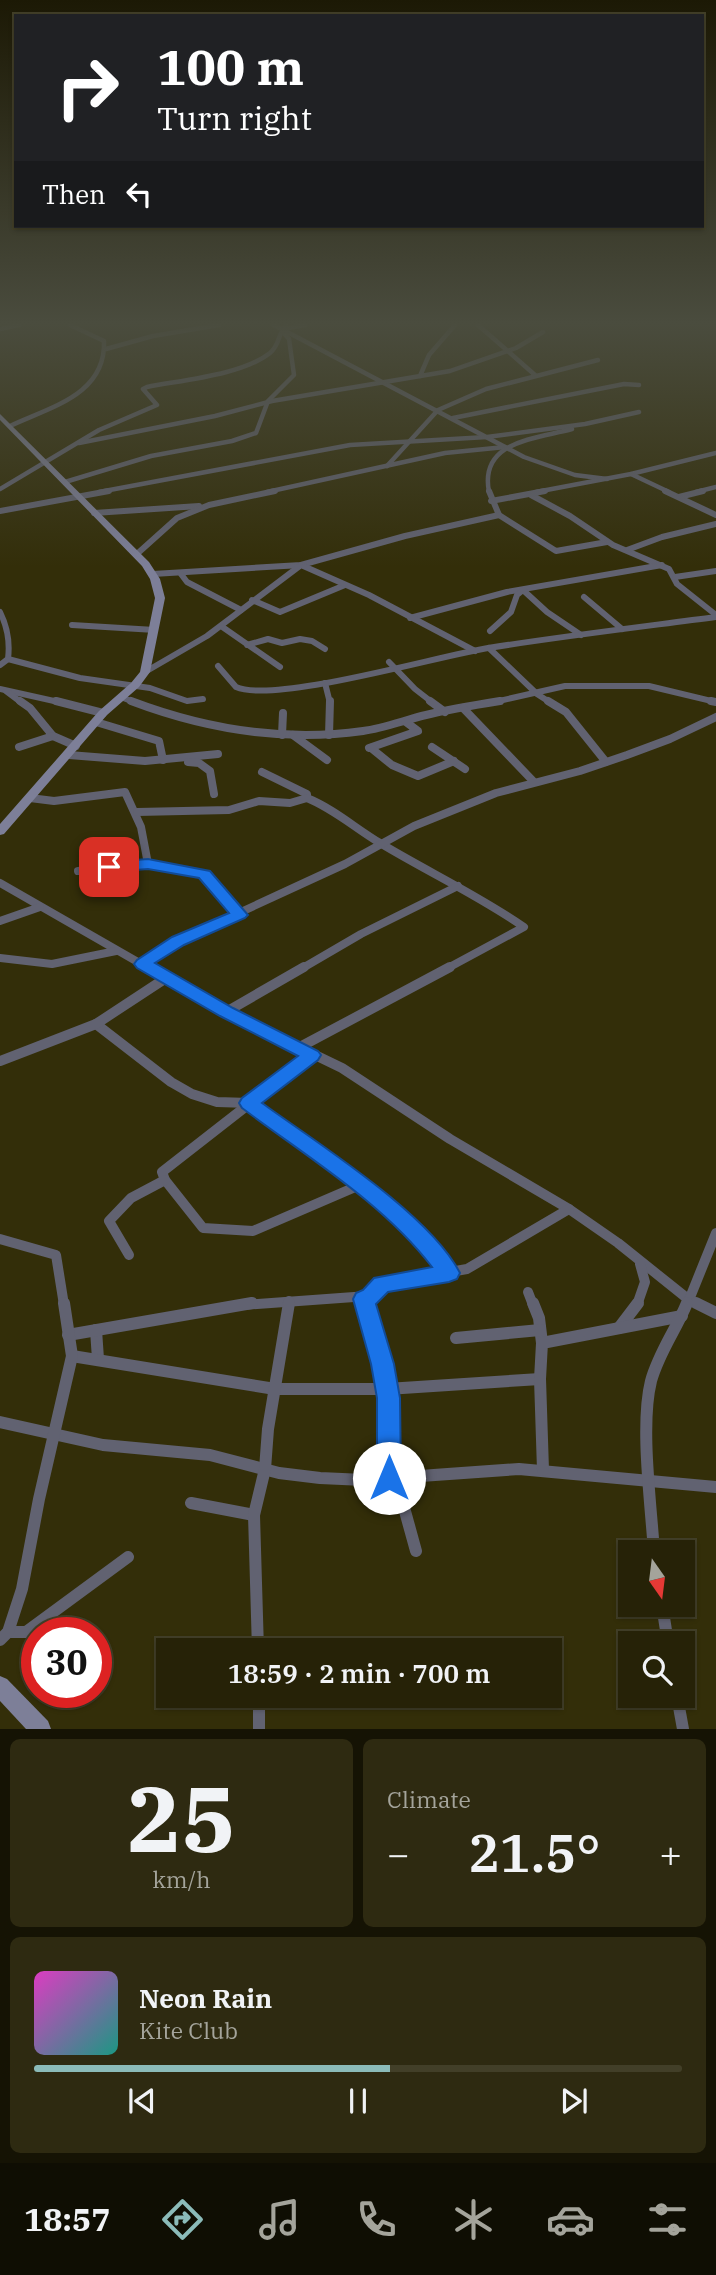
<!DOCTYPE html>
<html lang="en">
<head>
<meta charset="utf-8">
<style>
  :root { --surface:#262207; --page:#2e2a11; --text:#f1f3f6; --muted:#a4a49b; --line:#423f28; --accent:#8bbbb9 }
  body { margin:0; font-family:"IBM Plex Serif",serif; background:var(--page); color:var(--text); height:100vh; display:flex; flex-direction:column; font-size:26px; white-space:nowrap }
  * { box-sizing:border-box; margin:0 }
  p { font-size:23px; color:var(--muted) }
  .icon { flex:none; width:38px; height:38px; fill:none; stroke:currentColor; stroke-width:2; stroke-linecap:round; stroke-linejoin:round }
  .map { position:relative; height:1729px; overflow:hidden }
  .panel { display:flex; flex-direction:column; gap:10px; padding:10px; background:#151304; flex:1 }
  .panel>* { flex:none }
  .hud { position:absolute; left:14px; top:14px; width:690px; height:214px; border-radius:0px; box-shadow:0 2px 5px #0004,0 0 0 2px var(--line); background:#202124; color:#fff; overflow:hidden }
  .needle { width:46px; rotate:166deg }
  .tools { position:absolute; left:618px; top:1540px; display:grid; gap:14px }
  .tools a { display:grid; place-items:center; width:77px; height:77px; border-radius:0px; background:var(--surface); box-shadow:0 2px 5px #0004,0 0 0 2px var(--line); font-size:35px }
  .speed { position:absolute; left:21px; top:1617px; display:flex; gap:14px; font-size:35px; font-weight:700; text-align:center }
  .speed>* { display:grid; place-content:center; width:91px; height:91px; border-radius:50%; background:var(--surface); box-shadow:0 2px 5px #0004,0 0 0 2px var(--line); line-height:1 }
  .speed .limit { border:10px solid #d22; background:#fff; color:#111 }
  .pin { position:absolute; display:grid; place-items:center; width:60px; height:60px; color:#fff; margin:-30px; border-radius:14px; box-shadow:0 4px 10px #0006 }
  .me { position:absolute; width:77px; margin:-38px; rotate:0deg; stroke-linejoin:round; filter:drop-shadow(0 0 5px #0008) }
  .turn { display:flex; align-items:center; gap:24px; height:147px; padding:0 28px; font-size:32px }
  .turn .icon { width:91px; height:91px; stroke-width:2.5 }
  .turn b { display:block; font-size:49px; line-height:60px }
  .then { display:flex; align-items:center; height:66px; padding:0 28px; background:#0003; gap:14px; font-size:26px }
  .big { font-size:52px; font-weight:600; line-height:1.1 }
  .panel .widget { flex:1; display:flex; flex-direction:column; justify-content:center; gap:10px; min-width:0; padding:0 24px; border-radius:10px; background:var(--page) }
  .panel .dial { align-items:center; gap:0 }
  .dial b { font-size:91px; line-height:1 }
  .song { display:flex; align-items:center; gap:21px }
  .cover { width:84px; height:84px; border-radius:10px; background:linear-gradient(135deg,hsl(310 70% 55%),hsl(170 70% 35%)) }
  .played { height:7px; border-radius:4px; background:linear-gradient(90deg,var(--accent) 55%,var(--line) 55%) }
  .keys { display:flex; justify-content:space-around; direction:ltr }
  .heat { display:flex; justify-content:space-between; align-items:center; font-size:38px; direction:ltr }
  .panel .tiles { flex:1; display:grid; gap:10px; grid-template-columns:1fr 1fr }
  .widget:last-child { grid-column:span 2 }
  .trip { position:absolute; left:156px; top:1638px; width:406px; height:70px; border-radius:0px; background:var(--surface); box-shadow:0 2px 5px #0004,0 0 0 2px var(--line); font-weight:600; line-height:70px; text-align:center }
  .tabs { display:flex; height:112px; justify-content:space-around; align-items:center; background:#0f0e03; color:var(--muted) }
  .tabs .icon { width:49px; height:49px }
  .tabs .selected { color:var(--accent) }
  .tabs b { font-size:32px; color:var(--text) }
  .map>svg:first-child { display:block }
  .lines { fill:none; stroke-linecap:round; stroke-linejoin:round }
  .street-far4 { stroke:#616271; stroke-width:4.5 }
  .street-far3 { stroke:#616271; stroke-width:6 }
  .street-far2 { stroke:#616271; stroke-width:8 }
  .street-far1 { stroke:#616271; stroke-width:10 }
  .street { stroke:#616271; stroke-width:12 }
  .secondary { fill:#7d7f98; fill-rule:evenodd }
  .route { fill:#1a73e8; stroke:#114b97; stroke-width:2 }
</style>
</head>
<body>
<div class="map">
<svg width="716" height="1729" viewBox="0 0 716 1729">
  <rect width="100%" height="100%" fill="#332e09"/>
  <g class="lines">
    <g class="street-far4">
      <path d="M274,325L524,457L575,475L607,479"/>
      <path d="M478,325L535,375"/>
      <path d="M0,329L19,325"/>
      <path d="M282,329L305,325"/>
      <path d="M106,349L153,336L219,325"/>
      <path d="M420,376L429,355L455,325"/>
      <path d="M453,418L624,384L639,385"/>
      <path d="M10,426C50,407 106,395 104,341L70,325"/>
      <path d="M79,443L215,416L272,401L450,371L516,348L543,332"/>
      <path d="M387,466L438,410L486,389L598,360"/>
      <path d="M631,474L669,492"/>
      <path d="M65,482L151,456L232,441L256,433L268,401L294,375L289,339L283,332"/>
      <path d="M0,489L99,430L157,405L143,389L147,387C182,380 242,375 270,353C280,345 278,333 286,325"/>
      <path d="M99,492L350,445L487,437L585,424L639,412"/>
      <path d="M267,492L445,453L505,447"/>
      <path d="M489,492C479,441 535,439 572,429"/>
      <path d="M536,492L631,474L716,453"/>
      <path d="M696,492L716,487"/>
    </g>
    <g class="street-far3">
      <path d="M489,491L499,515L556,551L607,542"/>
      <path d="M665,491L716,515"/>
      <path d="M531,495L570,516L613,545L669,569L677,584L716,615"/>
      <path d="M679,497L703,491"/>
      <path d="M491,501L545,491"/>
      <path d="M0,511L109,491"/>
      <path d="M94,513L199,506"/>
      <path d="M627,550L662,537L716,524"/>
      <path d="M138,553L177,518L209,505L275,491"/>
      <path d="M153,574L301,565L405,536L499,515"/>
      <path d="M181,574L187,582L241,610"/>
      <path d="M675,577L716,571"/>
      <path d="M584,597L622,629"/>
      <path d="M252,600L280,612L345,585"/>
      <path d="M0,612C7,626 10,643 8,659L0,665"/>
      <path d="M410,618L507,592L662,565"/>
      <path d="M72,625L155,630"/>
      <path d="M221,626L280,667"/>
      <path d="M490,631L511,612L517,595L523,590L547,612L581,635"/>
      <path d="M247,645L268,639L282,643L300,639L312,641L325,649"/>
      <path d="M489,648L537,694L551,703"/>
      <path d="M8,659L80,678L150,688L187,701L203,699"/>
      <path d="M389,662L415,689L433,703"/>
      <path d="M218,666L236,687C275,704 438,656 488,648C564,636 640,627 716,617"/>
      <path d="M145,672L207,636L301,565L369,595L475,651"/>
      <path d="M325,683L330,703"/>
      <path d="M0,689L63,703"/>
      <path d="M6,691L22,703"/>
      <path d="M121,697L136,703"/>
      <path d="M490,703L565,686H649L716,702"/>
    </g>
    <g class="street-far2">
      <path d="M20,701L30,708L53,736L76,746"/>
      <path d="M56,701L103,713"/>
      <path d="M131,701C205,729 284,742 363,731C384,728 405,720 426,715C450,709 475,705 500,701"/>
      <path d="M430,701L445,712"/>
      <path d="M548,701L566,712L606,762"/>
      <path d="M711,701L716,702"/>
      <path d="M463,708L534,782"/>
      <path d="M96,722L159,741L163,760"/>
      <path d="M282,735L283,713"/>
      <path d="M293,735L327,760"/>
      <path d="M329,735L330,701"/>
      <path d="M19,747L53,736"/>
      <path d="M432,747L465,769"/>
      <path d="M369,748L418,731L406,722"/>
      <path d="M371,748L392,765L418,776L454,761"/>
      <path d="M69,755L145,761L218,754"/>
      <path d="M188,762L199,763L210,771L214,794"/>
      <path d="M262,772L307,794V798C334,809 355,828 380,843C428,872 478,895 524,927L446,969"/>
      <path d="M30,798L54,801L125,792L141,827L148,864"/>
      <path d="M137,812L229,810L259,801L290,803L307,798"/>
      <path d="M78,871L148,864L204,874L239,915"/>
      <path d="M0,883L150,969"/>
      <path d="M0,921L40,907"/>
      <path d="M0,958L52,964L116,951"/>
      <path d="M143,964L178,941L345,864L414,826L496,793L580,771L627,755L670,739L716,717"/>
      <path d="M301,969L361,934L458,886"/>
    </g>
    <g class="street-far1">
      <path d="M147,967L226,1012L342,1068L450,1139L569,1209L618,1243L688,1299L700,1305"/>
      <path d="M226,1012L304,967"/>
      <path d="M96,1024L171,1082L192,1094L217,1102L249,1103L375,1196L425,1243L449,1273"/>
      <path d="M298,1048L450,967"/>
      <path d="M312,1055L162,1172L165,1180L203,1228L253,1231L360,1185"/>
      <path d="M0,1061L96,1024L166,978"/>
      <path d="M0,1239L56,1255L64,1305"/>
      <path d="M129,1255L109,1221L131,1198L165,1180"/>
      <path d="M528,1292L533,1305"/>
      <path d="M242,1305L368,1296"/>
      <path d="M288,1305L289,1301"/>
      <path d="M366,1305L364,1299L371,1296L382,1284L467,1269L569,1209"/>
      <path d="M637,1305L645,1282L640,1264"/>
      <path d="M687,1305L716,1233"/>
    </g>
    <g class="street">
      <path d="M365,1303L382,1364L388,1398L389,1478L400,1493L416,1551"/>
      <path d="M533,1303L539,1318L542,1343"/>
      <path d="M696,1303L716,1313"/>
      <path d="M619,1328L638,1303"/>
      <path d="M96,1330L98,1359"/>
      <path d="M68,1335L252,1303"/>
      <path d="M456,1338L540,1330"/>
      <path d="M72,1356L275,1389H387L540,1379"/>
      <path d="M0,1422L103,1445L210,1455L279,1473L320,1478L364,1480L519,1469L716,1487"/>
      <path d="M543,1470L540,1379L542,1343L682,1316"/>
      <path d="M191,1503L254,1515"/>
      <path d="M654,1552C651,1504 640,1425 651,1381C659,1352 676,1330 687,1303"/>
      <path d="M662,1605L668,1643"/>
      <path d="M8,1632H26L128,1557"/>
      <path d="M0,1640L8,1632L22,1589L39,1499L72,1356L64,1303"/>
      <path d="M258,1650L254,1515L265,1469L268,1429L289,1303"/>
      <path d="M259,1696V1729"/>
      <path d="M677,1696L683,1729"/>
    </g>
    <g class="secondary">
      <path d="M0,414L149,562L160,579L165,598L150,672L139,687L107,715L4,834L0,835V824L99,711L131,683L140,672L155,598L150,579L142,566L0,420Z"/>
      <path d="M0,1676L7,1679L48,1721L51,1729H26L0,1701Z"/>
    </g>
  </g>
  <linearGradient id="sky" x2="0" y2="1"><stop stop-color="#1c1905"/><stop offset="0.57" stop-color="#4a4c3e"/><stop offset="1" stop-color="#4a4c3e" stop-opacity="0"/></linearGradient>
  <rect width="716" height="567" fill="url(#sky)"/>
  <path class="route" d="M148,859L210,871L248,915L245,918L184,945L155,963L233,1008L318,1051L321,1055L318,1060L262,1103C317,1143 430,1214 460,1273L457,1279L449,1282L388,1292L376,1304L394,1364L400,1398L401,1478L397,1486L389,1489L380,1486L377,1478V1398L371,1364L353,1299L356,1293L363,1290L374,1278L432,1267C382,1202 307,1157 242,1108L239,1103L242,1098L298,1056L220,1016L137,968L134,964L137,960L172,937L229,913L199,878L148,869L109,872L101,867L109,862Z"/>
</svg>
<div class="tools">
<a><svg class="needle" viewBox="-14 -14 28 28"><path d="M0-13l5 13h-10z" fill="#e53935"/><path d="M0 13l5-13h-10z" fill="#a4a49b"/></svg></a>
<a><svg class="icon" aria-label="search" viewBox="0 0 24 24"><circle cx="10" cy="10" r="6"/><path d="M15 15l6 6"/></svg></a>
</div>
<div class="speed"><div class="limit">30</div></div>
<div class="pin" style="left:109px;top:867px;background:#d93025"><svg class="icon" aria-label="arrive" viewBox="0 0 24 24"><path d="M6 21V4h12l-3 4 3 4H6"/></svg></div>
<svg class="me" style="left:389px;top:1478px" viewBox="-20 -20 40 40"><circle r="19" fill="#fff"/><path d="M0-13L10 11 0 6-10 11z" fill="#1a73e8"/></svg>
<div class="trip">18:59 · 2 min · 700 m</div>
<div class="hud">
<div class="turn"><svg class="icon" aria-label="right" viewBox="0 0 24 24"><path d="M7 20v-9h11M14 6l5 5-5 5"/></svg><div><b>100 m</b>Turn right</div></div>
<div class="then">Then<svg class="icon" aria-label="left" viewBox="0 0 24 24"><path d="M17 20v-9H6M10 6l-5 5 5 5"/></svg></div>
</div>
</div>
<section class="panel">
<div class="tiles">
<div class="widget dial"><b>25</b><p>km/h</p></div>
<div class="widget"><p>Climate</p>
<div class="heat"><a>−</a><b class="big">21.5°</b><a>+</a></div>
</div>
<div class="widget">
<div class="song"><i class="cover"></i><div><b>Neon Rain</b><p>Kite Club</p></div></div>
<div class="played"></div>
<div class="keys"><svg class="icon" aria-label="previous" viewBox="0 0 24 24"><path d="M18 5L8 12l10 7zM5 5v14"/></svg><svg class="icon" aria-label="pause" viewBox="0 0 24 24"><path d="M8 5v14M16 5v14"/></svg><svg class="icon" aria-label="next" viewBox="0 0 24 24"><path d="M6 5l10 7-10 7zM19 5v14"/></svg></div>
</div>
</div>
</section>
<nav class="tabs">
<b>18:57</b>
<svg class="icon selected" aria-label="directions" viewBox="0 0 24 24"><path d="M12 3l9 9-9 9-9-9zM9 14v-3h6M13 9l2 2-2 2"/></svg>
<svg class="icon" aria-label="music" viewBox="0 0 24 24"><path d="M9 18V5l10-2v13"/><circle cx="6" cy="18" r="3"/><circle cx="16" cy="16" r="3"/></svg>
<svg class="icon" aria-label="phone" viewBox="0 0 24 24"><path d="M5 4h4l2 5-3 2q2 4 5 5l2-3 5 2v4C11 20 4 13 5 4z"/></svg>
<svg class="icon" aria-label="climate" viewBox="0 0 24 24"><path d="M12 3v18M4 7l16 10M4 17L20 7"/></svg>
<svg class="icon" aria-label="car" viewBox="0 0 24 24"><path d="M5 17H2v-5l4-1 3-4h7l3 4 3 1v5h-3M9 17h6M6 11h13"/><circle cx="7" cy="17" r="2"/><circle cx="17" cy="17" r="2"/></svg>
<svg class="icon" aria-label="filters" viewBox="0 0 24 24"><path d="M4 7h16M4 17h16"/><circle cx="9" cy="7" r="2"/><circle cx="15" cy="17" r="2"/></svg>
</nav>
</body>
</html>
